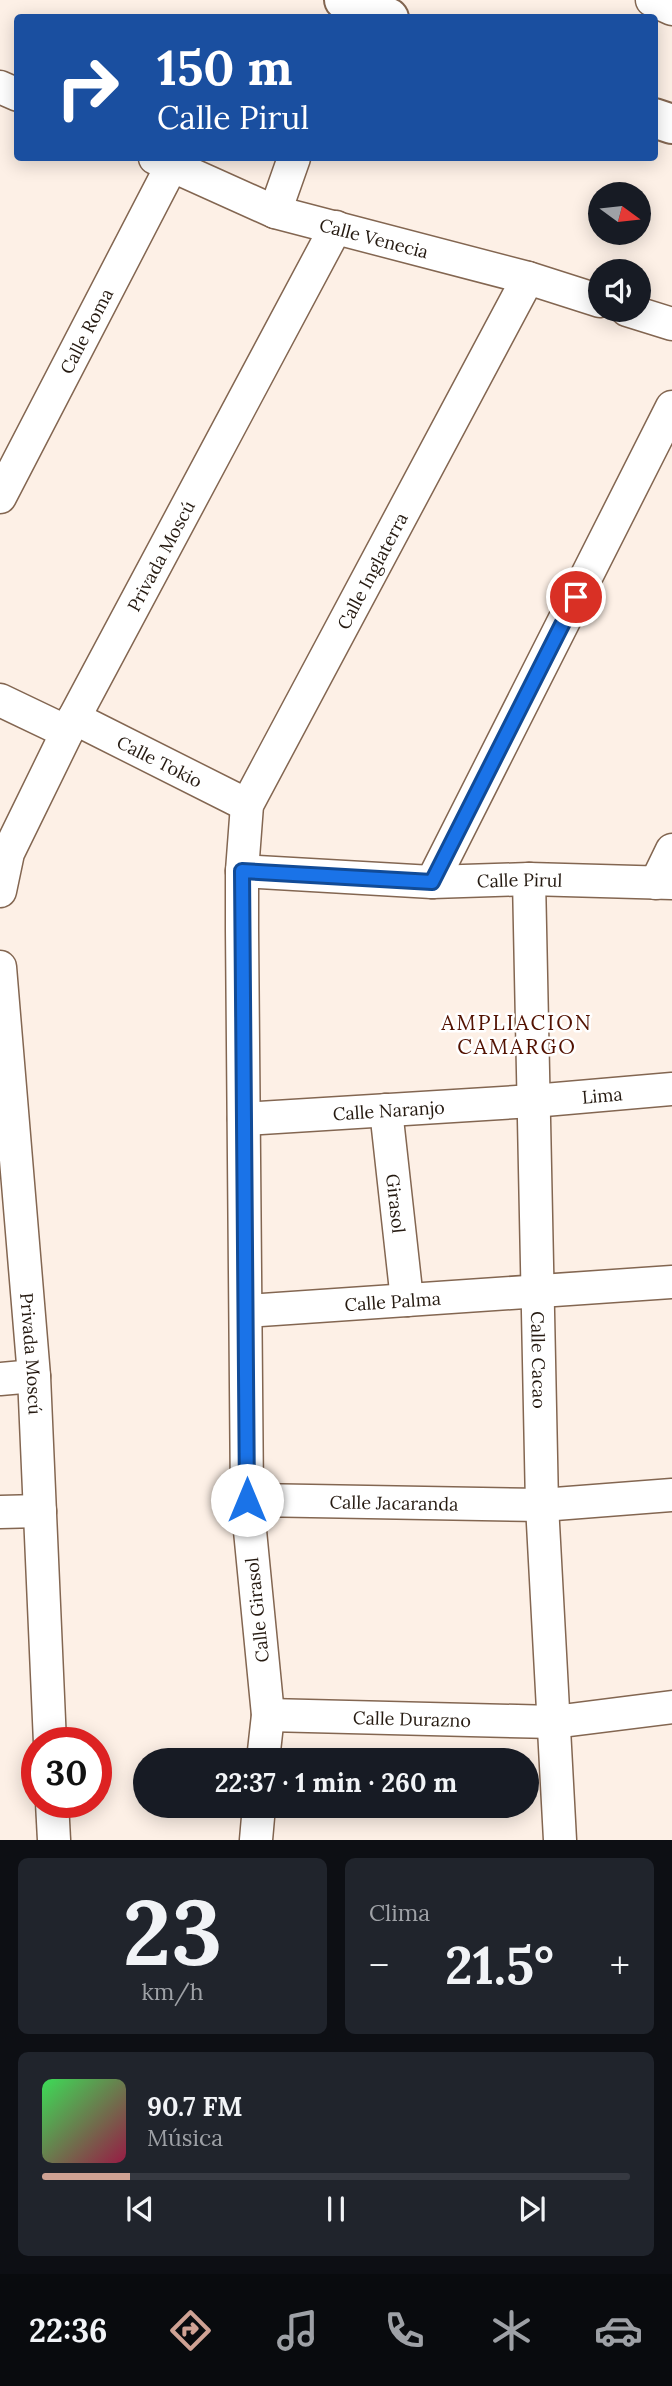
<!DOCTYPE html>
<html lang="es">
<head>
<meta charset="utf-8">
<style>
  :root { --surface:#171b24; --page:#20242c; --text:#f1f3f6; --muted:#9ea1a6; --line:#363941; --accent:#cfa294 }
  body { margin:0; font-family:Lora,serif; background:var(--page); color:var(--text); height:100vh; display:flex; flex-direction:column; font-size:26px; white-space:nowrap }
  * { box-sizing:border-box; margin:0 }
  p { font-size:23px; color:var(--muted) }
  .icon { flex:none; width:38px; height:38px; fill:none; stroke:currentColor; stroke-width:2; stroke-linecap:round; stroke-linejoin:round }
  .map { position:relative; height:1840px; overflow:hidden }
  .panel { display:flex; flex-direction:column; gap:18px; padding:18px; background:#0d0f14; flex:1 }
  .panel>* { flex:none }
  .guide { position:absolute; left:14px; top:14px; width:644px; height:147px; border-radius:7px; box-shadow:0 4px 18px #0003; background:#1a4fa0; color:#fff; overflow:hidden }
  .needle { width:46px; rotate:105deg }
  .controls { position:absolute; left:588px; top:182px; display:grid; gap:14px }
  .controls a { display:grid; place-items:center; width:63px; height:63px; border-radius:50%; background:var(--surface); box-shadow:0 4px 18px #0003; font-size:35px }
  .speed { position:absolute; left:21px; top:1727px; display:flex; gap:14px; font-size:35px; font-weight:700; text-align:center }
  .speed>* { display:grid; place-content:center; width:91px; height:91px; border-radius:50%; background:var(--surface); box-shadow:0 4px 18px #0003; line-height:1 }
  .speed .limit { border:10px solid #d22; background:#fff; color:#111 }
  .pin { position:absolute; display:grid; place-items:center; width:60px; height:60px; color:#fff; margin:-30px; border:4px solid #fff; border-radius:50%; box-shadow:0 2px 7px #0007 }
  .me { position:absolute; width:77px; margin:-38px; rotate:0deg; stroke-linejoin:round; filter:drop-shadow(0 0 5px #0008) }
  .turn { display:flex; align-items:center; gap:24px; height:147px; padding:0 28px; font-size:32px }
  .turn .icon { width:91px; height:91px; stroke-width:2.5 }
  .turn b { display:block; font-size:49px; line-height:60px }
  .big { font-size:52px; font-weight:700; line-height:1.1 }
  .panel .widget { flex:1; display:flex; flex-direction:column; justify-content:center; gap:10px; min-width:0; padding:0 24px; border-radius:10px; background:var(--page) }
  .panel .dial { align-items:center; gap:0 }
  .dial b { font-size:91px; line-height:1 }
  .song { display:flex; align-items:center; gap:21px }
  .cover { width:84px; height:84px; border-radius:10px; background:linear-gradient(135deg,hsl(130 70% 55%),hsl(340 70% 35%)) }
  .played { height:7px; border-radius:4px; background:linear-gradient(90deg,var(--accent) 15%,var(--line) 15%) }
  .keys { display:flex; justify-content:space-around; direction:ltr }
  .heat { display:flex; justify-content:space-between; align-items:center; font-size:38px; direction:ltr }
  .panel .tiles { flex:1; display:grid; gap:18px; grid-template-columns:1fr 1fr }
  .widget:last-child { grid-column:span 2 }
  .trip { position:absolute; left:133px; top:1748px; width:406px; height:70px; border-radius:35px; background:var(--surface); box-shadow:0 4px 18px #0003; font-weight:700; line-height:70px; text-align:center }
  .tabs { display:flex; height:112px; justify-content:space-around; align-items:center; background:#090b0e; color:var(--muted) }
  .tabs .icon { width:49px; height:49px }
  .tabs .current { color:var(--accent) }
  .tabs b { font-size:32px; color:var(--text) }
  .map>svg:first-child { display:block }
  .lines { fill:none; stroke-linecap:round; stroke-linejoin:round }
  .street-casing { stroke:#836651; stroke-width:35 }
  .secondary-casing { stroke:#836651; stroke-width:42 }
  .street { stroke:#fff; stroke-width:32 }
  .secondary { stroke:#fff; stroke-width:38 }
  .route-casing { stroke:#114b97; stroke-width:18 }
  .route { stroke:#1a73e8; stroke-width:12 }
  .labels { text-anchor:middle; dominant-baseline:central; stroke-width:5; stroke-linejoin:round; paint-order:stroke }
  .street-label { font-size:18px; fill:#251a11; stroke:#fff }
  .quarter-label { font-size:21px; letter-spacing:2px; fill:#521100; stroke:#fff }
</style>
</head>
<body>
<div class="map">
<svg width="672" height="1840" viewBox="0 0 672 1840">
  <rect width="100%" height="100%" fill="#fdf0e6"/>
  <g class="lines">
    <defs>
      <g id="street">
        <path d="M652,0L672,9"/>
        <path d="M0,87L18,95"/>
        <path id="s1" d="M155,158L275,212L528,278L600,301"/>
        <path d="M275,212L294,158"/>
        <path d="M627,310L672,324"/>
        <path id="s2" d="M0,497L172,165"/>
        <path d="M0,700L67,732"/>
        <path id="s3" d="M74,718L247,805"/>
        <path id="s4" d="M242,871L432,882L529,879L672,883"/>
        <path id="s5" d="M529,879L542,1505L560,1840"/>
        <path d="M432,882L672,407"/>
        <path d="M656,883L672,850"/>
        <path id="s6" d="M0,891L8,853L74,718L336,227"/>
        <path id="s7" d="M0,967L34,1376L50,1743"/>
        <path id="s8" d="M386,1110L407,1300"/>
        <path id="s9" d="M244,1119L533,1101L672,1089"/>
        <path id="s10" d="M246,1311L672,1282"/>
        <path d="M0,1379L34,1376"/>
        <path id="s11" d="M247,1500L542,1505L672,1495"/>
        <path d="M0,1512L40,1511"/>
        <path id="s12" d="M268,1715L554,1722L672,1707"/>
        <path id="s13" d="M263,1760L268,1715L247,1500L242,930V871L247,805L528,278"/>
        <path d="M52,1802L54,1840"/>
        <path d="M256,1840L259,1806"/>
      </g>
      <g id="secondary">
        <path d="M344,0L389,18"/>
        <path d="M654,118L672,124"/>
      </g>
    </defs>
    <use href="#street" class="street-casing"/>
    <use href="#secondary" class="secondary-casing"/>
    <use href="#street" class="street"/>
    <use href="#secondary" class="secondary"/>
  </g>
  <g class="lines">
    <defs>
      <path id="route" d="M247,1500L242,871L432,882L576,597"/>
    </defs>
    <use href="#route" class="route-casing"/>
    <use href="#route" class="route"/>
  </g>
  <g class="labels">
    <g class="street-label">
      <text stroke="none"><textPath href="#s1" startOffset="234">Calle Venecia</textPath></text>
      <text stroke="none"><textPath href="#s2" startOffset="187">Calle Roma</textPath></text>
      <text stroke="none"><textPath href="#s6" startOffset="373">Privada Moscú</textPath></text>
      <text stroke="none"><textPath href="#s13" startOffset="1222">Calle Inglaterra</textPath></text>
      <text stroke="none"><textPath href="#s3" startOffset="96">Calle Tokio</textPath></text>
      <text stroke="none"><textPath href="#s4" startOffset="278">Calle Pirul</textPath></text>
      <text stroke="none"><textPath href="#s9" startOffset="359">Lima</textPath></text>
      <text stroke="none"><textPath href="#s9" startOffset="145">Calle Naranjo</textPath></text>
      <text stroke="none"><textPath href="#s8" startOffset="94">Girasol</textPath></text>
      <text stroke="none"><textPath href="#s10" startOffset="147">Calle Palma</textPath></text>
      <text stroke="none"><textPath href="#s7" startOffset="388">Privada Moscú</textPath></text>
      <text stroke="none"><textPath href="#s5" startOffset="481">Calle Cacao</textPath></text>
      <text stroke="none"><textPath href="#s11" startOffset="147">Calle Jacaranda</textPath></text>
      <text transform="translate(257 1610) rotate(-96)">Calle Girasol</text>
      <text stroke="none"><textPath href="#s12" startOffset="144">Calle Durazno</textPath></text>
    </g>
    <g class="quarter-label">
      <text x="517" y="1022">AMPLIACION<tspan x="517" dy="24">CAMARGO</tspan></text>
    </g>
  </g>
</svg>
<div class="controls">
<a><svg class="needle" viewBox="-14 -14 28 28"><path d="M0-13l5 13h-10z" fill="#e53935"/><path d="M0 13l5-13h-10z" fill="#9ea1a6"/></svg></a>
<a><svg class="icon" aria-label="sound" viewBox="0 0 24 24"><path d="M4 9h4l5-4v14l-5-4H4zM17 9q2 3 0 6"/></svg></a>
</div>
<div class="speed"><div class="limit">30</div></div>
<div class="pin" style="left:576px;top:597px;background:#d93025"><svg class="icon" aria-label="arrive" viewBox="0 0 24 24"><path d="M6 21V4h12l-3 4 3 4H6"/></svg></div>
<svg class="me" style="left:247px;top:1500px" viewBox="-20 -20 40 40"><circle r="19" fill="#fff"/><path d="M0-13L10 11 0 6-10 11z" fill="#1a73e8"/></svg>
<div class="trip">22:37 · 1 min · 260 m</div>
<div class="guide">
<div class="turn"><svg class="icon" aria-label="right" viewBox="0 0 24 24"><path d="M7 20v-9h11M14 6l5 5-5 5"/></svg><div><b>150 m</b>Calle Pirul</div></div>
</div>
</div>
<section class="panel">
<div class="tiles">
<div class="widget dial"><b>23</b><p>km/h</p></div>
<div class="widget"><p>Clima</p>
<div class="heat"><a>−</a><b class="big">21.5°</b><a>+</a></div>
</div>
<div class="widget">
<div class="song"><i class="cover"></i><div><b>90.7 FM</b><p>Música</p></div></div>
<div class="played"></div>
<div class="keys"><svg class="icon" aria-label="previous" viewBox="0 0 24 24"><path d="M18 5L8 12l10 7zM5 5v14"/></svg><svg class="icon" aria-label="pause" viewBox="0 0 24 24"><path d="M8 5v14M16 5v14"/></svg><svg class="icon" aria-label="next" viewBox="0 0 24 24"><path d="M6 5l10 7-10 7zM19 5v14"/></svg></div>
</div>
</div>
</section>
<nav class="tabs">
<b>22:36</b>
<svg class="icon current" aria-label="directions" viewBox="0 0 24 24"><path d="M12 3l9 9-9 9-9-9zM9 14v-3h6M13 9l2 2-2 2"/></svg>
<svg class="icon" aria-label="music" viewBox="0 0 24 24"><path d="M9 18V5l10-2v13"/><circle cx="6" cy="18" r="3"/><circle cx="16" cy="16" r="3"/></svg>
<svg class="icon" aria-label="phone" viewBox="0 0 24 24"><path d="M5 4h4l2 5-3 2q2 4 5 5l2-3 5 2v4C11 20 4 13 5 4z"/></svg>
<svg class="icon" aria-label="climate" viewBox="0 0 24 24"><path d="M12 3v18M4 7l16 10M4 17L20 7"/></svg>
<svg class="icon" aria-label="car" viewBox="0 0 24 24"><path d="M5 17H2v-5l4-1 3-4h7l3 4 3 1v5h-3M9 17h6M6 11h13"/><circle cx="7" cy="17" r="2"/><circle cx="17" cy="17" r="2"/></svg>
</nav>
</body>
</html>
